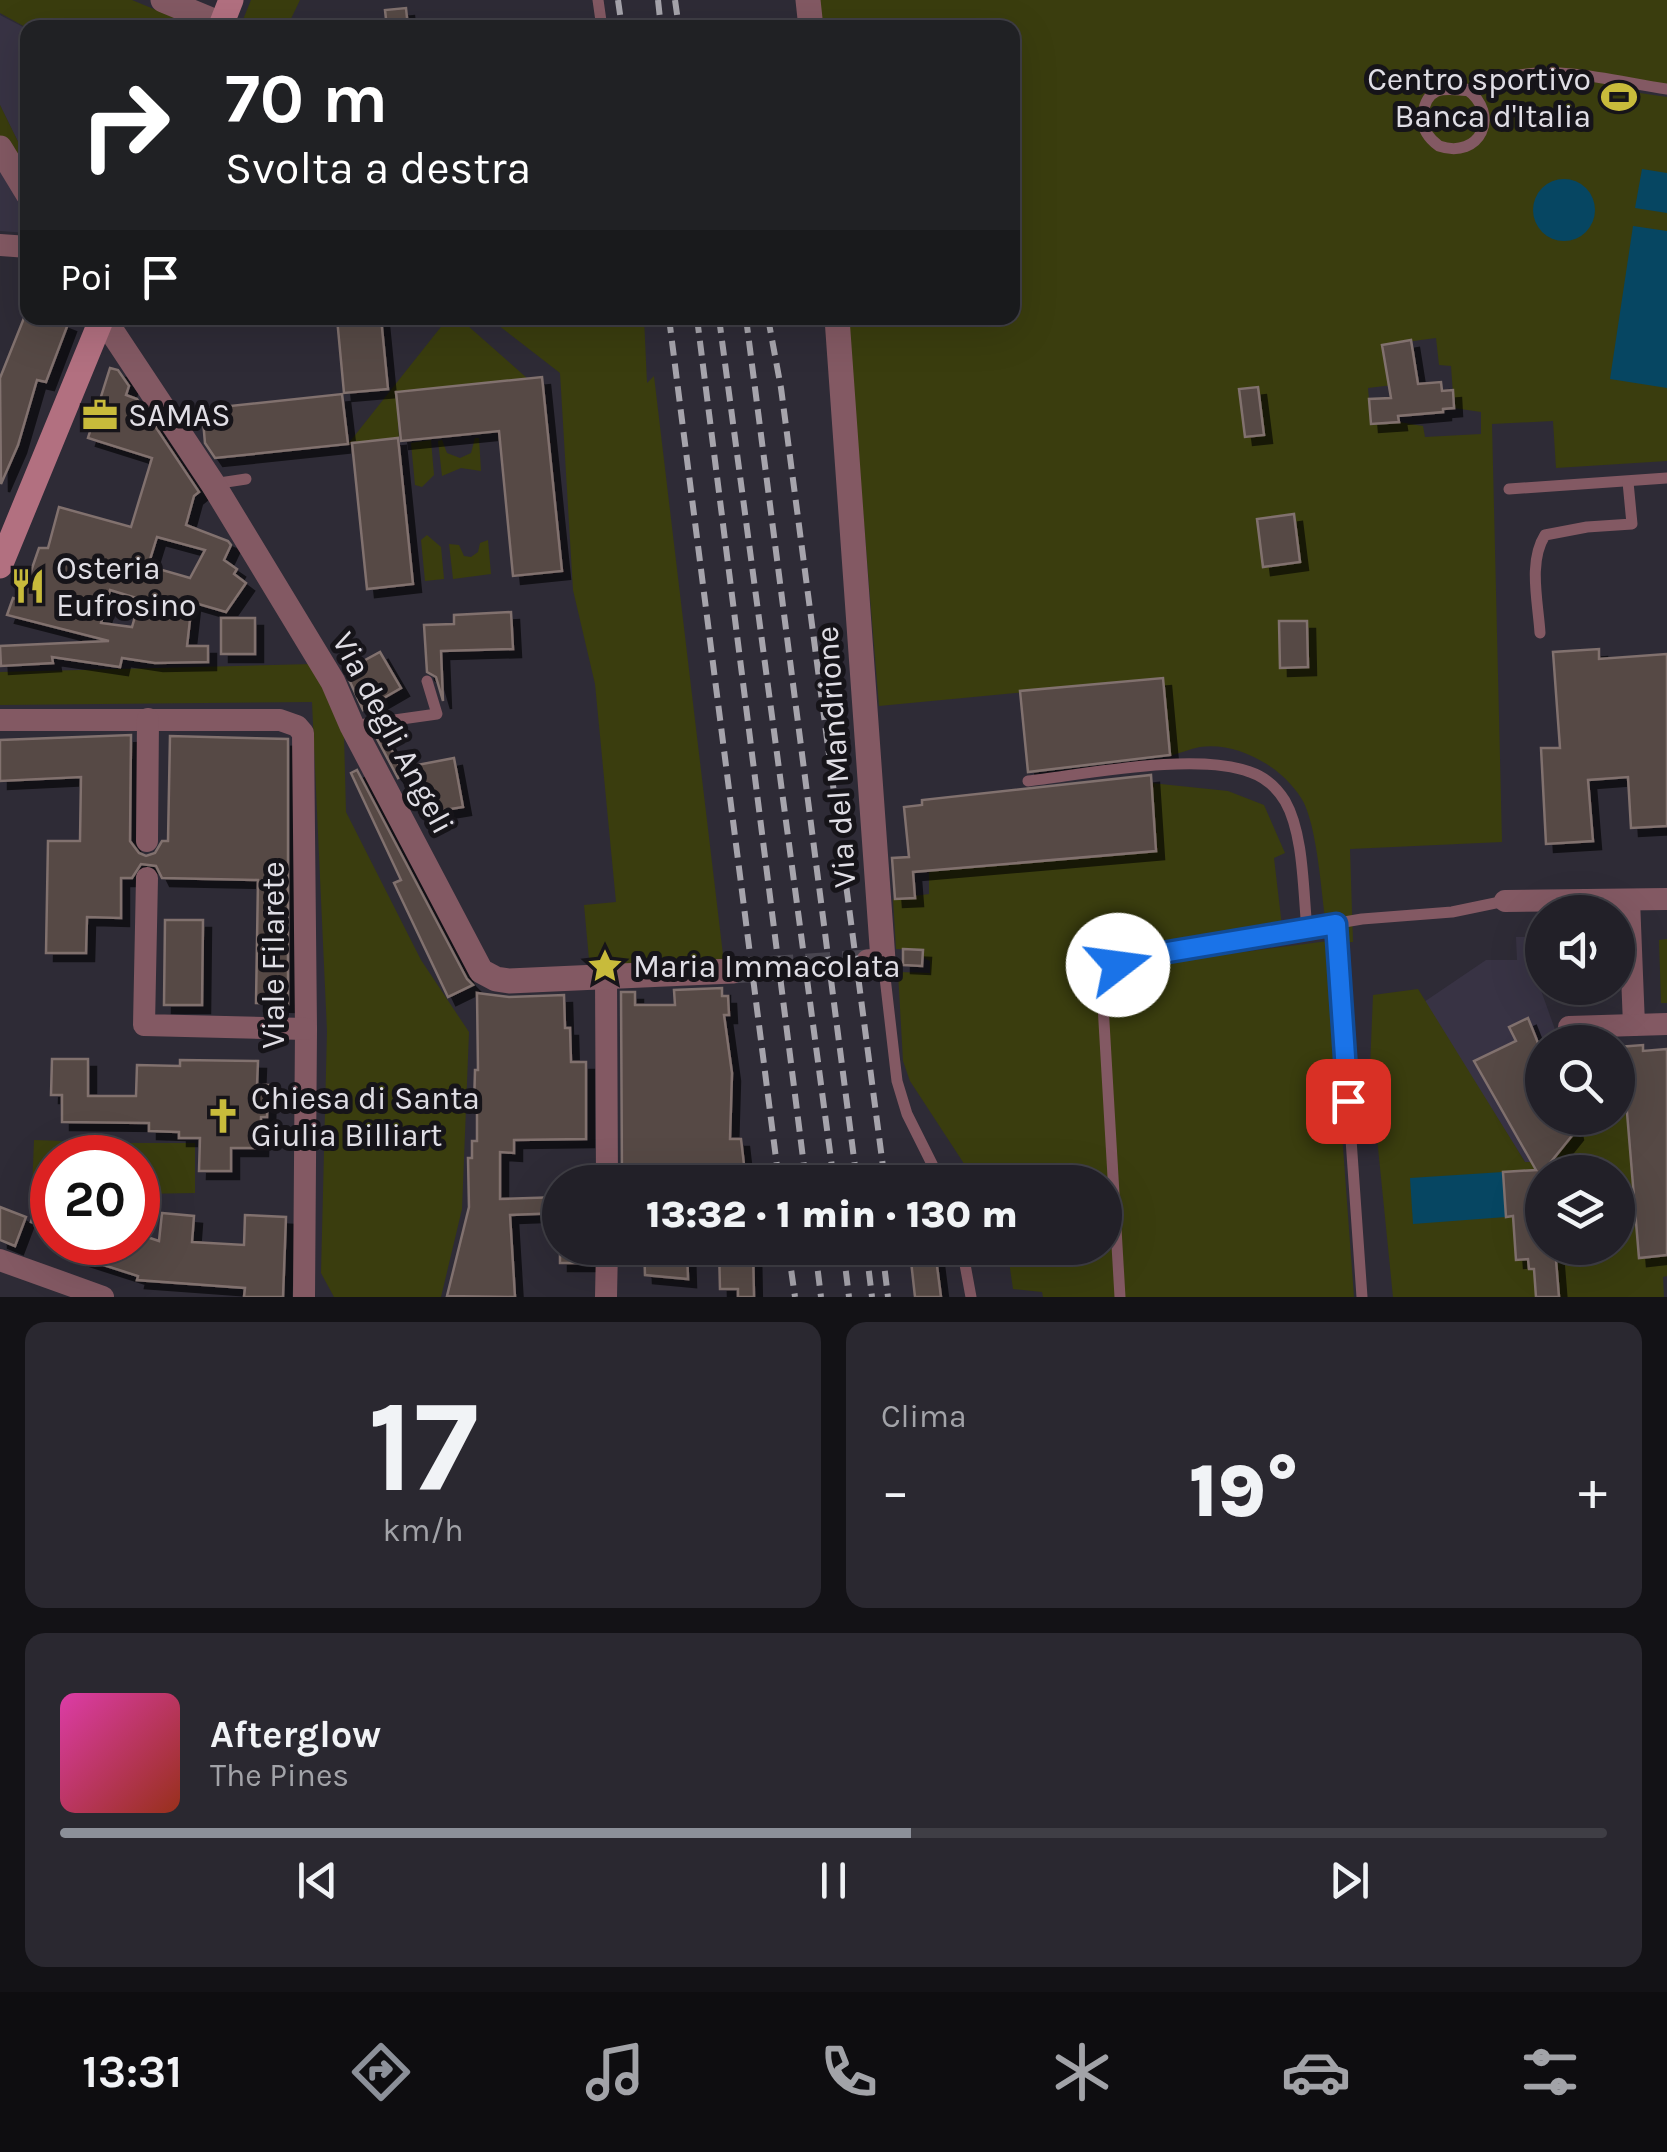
<!DOCTYPE html>
<html lang="it">
<head>
<meta charset="utf-8">
<style>
  :root { --surface:#222028; --page:#2a2830; --text:#f1f3f6; --muted:#a2a3a8; --line:#3f3e45; --accent:#8c9099 }
  body { margin:0; font-family:Karla,sans-serif; background:var(--page); color:var(--text); height:100vh; display:flex; flex-direction:column; font-size:38px; white-space:nowrap }
  * { box-sizing:border-box; margin:0 }
  p { font-size:32px; color:var(--muted) }
  .icon { flex:none; width:55px; height:55px; fill:none; stroke:currentColor; stroke-width:2; stroke-linecap:round; stroke-linejoin:round }
  .map { position:relative; height:1297px; overflow:hidden }
  .sheet { display:flex; flex-direction:column; gap:25px; padding:25px; background:#131216; flex:1 }
  .sheet>* { flex:none }
  .hud { position:absolute; left:20px; top:20px; width:1000px; height:305px; border-radius:20px; box-shadow:0 10px 40px #0002,0 0 0 2px var(--line); background:#202124; color:#fff; overflow:hidden }
  .tools { position:absolute; left:1525px; top:895px; display:grid; gap:20px }
  .tools a { display:grid; place-items:center; width:110px; height:110px; border-radius:50%; background:var(--surface); box-shadow:0 10px 40px #0002,0 0 0 2px var(--line); font-size:50px }
  .speed { position:absolute; left:30px; top:1135px; display:flex; gap:20px; font-size:50px; font-weight:700; text-align:center }
  .speed>* { display:grid; place-content:center; width:130px; height:130px; border-radius:50%; background:var(--surface); box-shadow:0 10px 40px #0002,0 0 0 2px var(--line); line-height:1 }
  .speed .limit { border:15px solid #d22; background:#fff; color:#111 }
  .pin { position:absolute; display:grid; place-items:center; width:85px; height:85px; color:#fff; margin:-42px; border-radius:20px; box-shadow:0 5px 15px #0006 }
  .me { position:absolute; width:110px; margin:-55px; rotate:75deg; stroke-linejoin:round; filter:drop-shadow(0 0 8px #0008) }
  .turn { display:flex; align-items:center; gap:35px; height:210px; padding:0 40px; font-size:45px }
  .turn .icon { width:130px; height:130px; stroke-width:2.5 }
  .turn b { display:block; font-size:70px; line-height:85px }
  .then { display:flex; align-items:center; height:95px; padding:0 40px; background:#0003; gap:20px; font-size:38px }
  .big { font-size:75px; font-weight:800; line-height:1.1 }
  .sheet .widget { flex:1; display:flex; flex-direction:column; justify-content:center; gap:15px; min-width:0; padding:0 35px; border-radius:20px; background:var(--page) }
  .sheet .dial { align-items:center; gap:0 }
  .dial b { font-size:130px; line-height:1 }
  .song { display:flex; align-items:center; gap:30px }
  .cover { width:120px; height:120px; border-radius:15px; background:linear-gradient(135deg,hsl(320 70% 55%),hsl(10 70% 35%)) }
  .played { height:10px; border-radius:5px; background:linear-gradient(90deg,var(--accent) 55%,var(--line) 55%) }
  .keys { display:flex; justify-content:space-around; direction:ltr }
  .heat { display:flex; justify-content:space-between; align-items:center; font-size:55px; direction:ltr }
  .sheet .tiles { flex:1; display:grid; gap:25px; grid-template-columns:1fr 1fr }
  .widget:last-child { grid-column:span 2 }
  .trip { position:absolute; left:542px; top:1165px; width:580px; height:100px; border-radius:50px; background:var(--surface); box-shadow:0 10px 40px #0002,0 0 0 2px var(--line); font-weight:800; line-height:100px; text-align:center }
  .dock { display:flex; height:160px; justify-content:space-around; align-items:center; background:#0e0d10; color:var(--muted) }
  .dock .icon { width:70px; height:70px }
  .dock .on { color:var(--accent) }
  .dock b { font-size:45px; color:var(--text) }
  .map>svg:first-child { display:block }
  .built { fill:#383344 }
  .green { fill:#3a3d0e; fill-rule:evenodd }
  .water { fill:#064662 }
  .building { fill:#564845; stroke:#81716e; stroke-width:2.5; fill-rule:evenodd; filter:url(#shadow) }
  .lines { fill:none; stroke-linecap:round; stroke-linejoin:round }
  .tertiary-tunnel { stroke:#494650; stroke-width:25; stroke-dasharray:25 12; stroke-linecap:butt }
  .service { stroke:#835963; stroke-width:11 }
  .minor { stroke:#835963; stroke-width:22 }
  .tertiary { stroke:#835963; stroke-width:25 }
  .secondary { stroke:#b27080; stroke-width:25 }
  .rail { stroke:#a6a4ac; stroke-width:6; stroke-dasharray:15 8; stroke-linecap:butt }
  .route-casing { stroke:#114b97; stroke-width:25 }
  .route { stroke:#1a73e8; stroke-width:18 }
  .labels { text-anchor:middle; dominant-baseline:central; stroke-width:10; stroke-linejoin:round; paint-order:stroke }
  .poi-label { font-size:32px; fill:#e0dee5; stroke:#161419; text-anchor:start }
  .street-label { font-size:32px; fill:#e0dee5; stroke:#161419 }
</style>
</head>
<body>
<div class="map">
<svg width="1667" height="1297" viewBox="0 0 1667 1297">
  <defs>
    <filter id="shadow"><feDropShadow dx="8" dy="8" stdDeviation="0" flood-color="#0009"/></filter>
  </defs>
  <rect width="100%" height="100%" fill="#2e2b36"/>
  <g class="built">
    <path d="M0,15L27,29V160L0,105Z"/>
    <path d="M0,168L27,211V233L0,231Z"/>
    <path d="M1516,937H1541L1538,982L1557,1035L1569,1036V1042H1542V1118H1572L1575,1132L1551,1162H1525L1424,1002L1486,960H1517Z"/>
  </g>
  <g class="green">
    <path d="M0,0H132L197,27L27,28L0,13Z"/>
    <path d="M251,0H300L287,27H240Z"/>
    <path d="M817,0H1667V86L1636,81L1633,92L1667,97V461L1556,468L1553,421L1492,424L1502,842L1350,849L1353,942L1328,943L1354,1297H1043L1042,1292L1013,1289L1007,1248H1105V1182H976L910,1081L903,1061L898,972L930,973V961L922,957V950L896,949L893,899L929,894V870L1156,851L1151,783L1228,791L1264,805L1285,853L1274,858L1282,926L1118,956L1105,970L1328,941C1322,905 1319,835 1304,803C1286,769 1239,741 1200,747C1190,749 1180,753 1170,756L1163,679L879,706L847,318H1012V28H896L895,22L820,27ZM1436,338L1439,365L1451,366L1454,408L1481,412V434L1425,437L1423,426L1399,422L1371,424L1368,388L1393,385L1388,377L1383,345ZM1258,387L1264,434L1245,437L1239,390ZM1293,515L1263,566L1257,519ZM1279,622L1308,666L1307,667H1280Z"/>
    <path d="M0,105L27,160V181L0,168Z"/>
    <path d="M448,318H459L528,379L396,392L399,438L348,444Z"/>
    <path d="M489,318H644L647,383L654,376L724,963L590,970L584,905L616,902L595,684L573,590L560,373Z"/>
    <path d="M475,438H479L481,471L461,468L442,476L438,441L442,440L447,453L460,458L471,453Z"/>
    <path d="M431,440L434,475L422,487L415,485L411,443Z"/>
    <path d="M427,535L441,547L444,579L425,581L421,540Z"/>
    <path d="M488,540L491,574L453,579L449,544L459,545L464,556L471,557L478,552L480,543Z"/>
    <path d="M312,664L344,736L346,812L421,960L469,1032L462,1209L441,1297H334L321,1273L327,1031L312,702L0,705V672Z"/>
    <path d="M1667,939V1003H1661L1659,940Z"/>
    <path d="M1418,989L1525,1162H1551L1575,1132C1596,1132 1601,1119 1618,1118L1621,1110L1620,1093L1667,1088V1276L1663,1277L1664,1297H1393L1370,1068L1373,995ZM1542,1172H1618V1248H1542Z"/>
    <path d="M34,1140L122,1143L121,1157L52,1158V1190H32Z"/>
    <path d="M125,1143H195V1193L138,1194V1158L125,1157Z"/>
  </g>
  <g class="water">
    <path d="M1642,169L1667,173V213L1635,208Z"/>
    <circle cx="1564" cy="210" r="31"/>
    <path d="M1633,226L1667,231V388L1610,379Z"/>
    <path d="M1503,1172L1506,1217L1413,1224L1410,1178Z"/>
  </g>
  <g class="building">
    <path d="M406,8L408,28H387L385,10Z"/>
    <path d="M24,318H53L68,324L46,382L37,380L18,445L1,484L0,378Z"/>
    <path d="M337,318H381L388,389L344,393Z"/>
    <path d="M1411,340L1418,384L1441,382L1442,391L1453,390L1454,408L1443,409V412L1398,416L1399,422L1371,424L1369,399L1391,398L1382,345Z"/>
    <path d="M110,368L118,370L129,386L126,395L137,399L199,492L194,496L186,525L228,541L231,545L224,560L237,569L234,574L246,583L226,612L192,602L187,646H208V662L155,663L122,658L120,667L52,657L53,663L1,666L0,646L109,641L7,615L13,598L21,600L39,548H48L59,507L131,527L152,458L88,438ZM157,537L205,550L190,578L148,566ZM110,590L140,599L132,627L101,623Z"/>
    <path d="M542,377L562,571L513,576L499,431L401,441L396,392Z"/>
    <path d="M1258,387L1264,435L1245,437L1239,389Z"/>
    <path d="M342,394L348,444L215,458L205,443L202,409Z"/>
    <path d="M398,438L413,584L367,589L352,443Z"/>
    <path d="M1294,514L1300,562L1263,567L1257,519Z"/>
    <path d="M511,612L513,649L441,651L443,701L436,677L427,672L424,625L454,624V615Z"/>
    <rect x="221" y="618" width="34" height="36"/>
    <path d="M1279,621H1307L1308,667L1280,668Z"/>
    <path d="M1599,649V659L1667,654V826L1631,828L1628,777L1588,780L1593,841L1546,844L1541,748H1560L1553,652Z"/>
    <path d="M380,652L401,688L363,710L345,671Z"/>
    <path d="M1163,678L1170,755L1028,772L1020,691Z"/>
    <path d="M382,731L404,775L398,778L374,733Z"/>
    <path d="M131,735L130,841L139,853L146,856L155,853L162,841H168L170,736L288,739V1004L256,1003L258,880L162,878L156,866L141,864L132,878H121V918L87,917L86,953H46L48,841H80L81,777L0,781V740Z"/>
    <path d="M454,758L463,807L420,814L412,766Z"/>
    <path d="M357,770L467,979L473,985L448,997L394,883L401,880L351,773Z"/>
    <path d="M1151,775L1156,851L913,872L915,898L895,899L892,858L909,857L904,807L922,805V800Z"/>
    <path d="M165,920H203L202,1005H164Z"/>
    <path d="M903,949L923,950L922,966L903,965Z"/>
    <path d="M722,988V996H728L729,1015H724L732,1073L730,1139H741L746,1182L622,1181L621,992H635V1005H675L674,990Z"/>
    <path d="M477,993L509,997L564,995L565,1028H570L571,1062H586V1139L514,1140V1153L500,1152V1199L560,1197V1213L510,1215L515,1297L447,1296L469,1207L468,1158H472V1141H477V1108H474L475,1070H478Z"/>
    <path d="M1528,1018L1542,1053V1118H1572L1575,1132L1550,1163V1172H1542V1248H1555L1559,1297H1536L1534,1269H1529L1528,1259L1516,1260L1513,1216L1506,1217L1503,1172L1536,1170L1474,1061L1516,1041L1509,1027Z"/>
    <path d="M1643,1045V1051L1667,1049V1255L1639,1258L1624,1076H1618V1047Z"/>
    <path d="M52,1059H88V1096H136L137,1065L180,1066V1060L258,1061L257,1085H268L267,1117H261L260,1148H231V1171H199L200,1138H179V1132L149,1131V1123L62,1122V1095H51Z"/>
    <path d="M37,1203L52,1208V1229L31,1222Z"/>
    <path d="M0,1207L26,1217L15,1246L0,1240Z"/>
    <path d="M162,1213L194,1216L192,1242L244,1245L245,1215L286,1217L283,1297H244L245,1288L137,1280L138,1276L72,1255L77,1242H138V1234L159,1241Z"/>
    <rect x="560" y="1248" width="32" height="15"/>
    <path d="M644,1248H687L688,1279L645,1275Z"/>
    <path d="M719,1248H753L754,1297H738V1289H720Z"/>
    <path d="M936,1258L941,1297H915L911,1261Z"/>
  </g>
  <g class="lines">
    <path class="tertiary-tunnel" d="M732,971L868,962"/>
    <g class="service">
      <path d="M598,0L602,28"/>
      <path d="M1466,89C1502,114 1480,160 1439,146C1428,138 1421,128 1423,114C1428,77 1458,94 1478,90C1491,87 1501,78 1514,76C1563,66 1618,82 1667,89"/>
      <path d="M213,484L246,479"/>
      <path d="M1509,489L1667,478"/>
      <path d="M1540,633C1538,601 1528,562 1545,535L1587,527L1632,524L1628,482"/>
      <path d="M352,726L437,714L427,681"/>
      <path d="M1028,781C1087,774 1196,752 1250,772C1265,777 1277,788 1285,801C1304,834 1303,892 1307,929"/>
      <path d="M1336,924L1362,1297"/>
      <path d="M883,960L897,1081L907,1114L941,1182"/>
      <path d="M962,1248L971,1297"/>
      <path d="M1120,1297L1103,1005L1104,985L1109,971L1138,957L1362,919L1452,912L1505,901"/>
    </g>
    <g class="minor">
      <path d="M0,245L28,247"/>
      <path d="M0,720H280L297,726L303,733L306,1029L304,1297"/>
      <path d="M147,841L148,719"/>
      <path d="M147,878L144,1025L306,1029"/>
      <path d="M1629,900L1634,1025L1667,1024"/>
      <path d="M1505,901L1667,899"/>
      <path d="M606,977L607,1182"/>
      <path d="M1569,1027L1634,1025"/>
      <path d="M0,1260L103,1297"/>
      <path d="M606,1297L607,1248"/>
    </g>
    <g class="tertiary">
      <path d="M163,0L221,24"/>
      <path d="M808,0L811,28"/>
      <path d="M0,148L28,194"/>
      <path d="M103,318L213,484L333,682L352,726L481,971L496,979L509,981L732,971"/>
      <path d="M837,318L883,960L868,962"/>
    </g>
    <g class="secondary">
      <path d="M220,28L231,0"/>
      <path d="M0,566L102,318"/>
    </g>
    <g class="rail">
      <path d="M618,0L622,28"/>
      <path d="M658,0L661,28"/>
      <path d="M675,0L679,28"/>
      <path d="M669,318L779,1182"/>
      <path d="M697,318L806,1182"/>
      <path d="M719,318L834,1182"/>
      <path d="M746,318L857,1182"/>
      <path d="M768,318L781,388L885,1182"/>
      <path d="M788,1248L795,1297"/>
      <path d="M815,1248L821,1297"/>
      <path d="M843,1248L849,1297"/>
      <path d="M866,1248L872,1297"/>
      <path d="M882,1248L888,1297"/>
    </g>
  </g>
  <g class="lines">
    <defs>
      <path id="route" d="M1118,965L1138,957L1336,924L1348,1101"/>
    </defs>
    <use href="#route" class="route-casing"/>
    <use href="#route" class="route"/>
  </g>
  <defs>
    <symbol id="stadium-bare" viewBox="-9 -9 18 18"><path d="M0-5a6.5 5 0 1 0 0 10a6.5 5 0 1 0 0-10ZM-3.5-1.8h7v3.6h-7Z" fill="#c8bb3b" stroke="#161419" stroke-width="2.5" paint-order="stroke"/></symbol>
    <symbol id="office-bare" viewBox="-9 -9 18 18"><path d="M-6-3h4V-5.5h4V-3h4V5H-6ZM-1-4.5V-3h2v-1.5ZM-6 0V1H6V0Z" fill="#c8bb3b" stroke="#161419" stroke-width="2.5" paint-order="stroke"/></symbol>
    <symbol id="restaurant-bare" viewBox="-9 -9 18 18"><path d="M-5-6h1v4h1v-4h1v4h1v-4h1v5L-1.5 .5V6h-2V.5L-5-1ZM5-6V6H3V1.5H1.5Q1.5-4 5-6Z" fill="#c8bb3b" stroke="#161419" stroke-width="2.5" paint-order="stroke"/></symbol>
    <symbol id="sight-bare" viewBox="-9 -9 18 18"><path d="M0-6L1.8-2.2L6-1.7L2.9 1.2L3.7 5.4L0 3.3L-3.7 5.4L-2.9 1.2L-6-1.7L-1.8-2.2Z" fill="#c8bb3b" stroke="#161419" stroke-width="2.5" paint-order="stroke"/></symbol>
    <symbol id="church-bare" viewBox="-9 -9 18 18"><path d="M-1.2-6h2.4v3.5h3.3v2.4h-3.3V6h-2.4V-.1h-3.3v-2.4h3.3Z" fill="#c8bb3b" stroke="#161419" stroke-width="2.5" paint-order="stroke"/></symbol>
  </defs>
  <g fill-rule="evenodd">
    <use href="#stadium-bare" x="1594" y="72" width="50" height="50"/>
    <use href="#office-bare" x="75" y="390" width="50" height="50"/>
    <use href="#restaurant-bare" x="3" y="561" width="50" height="50"/>
    <use href="#sight-bare" x="580" y="941" width="50" height="50"/>
    <use href="#church-bare" x="198" y="1091" width="50" height="50"/>
  </g>
  <g class="labels">
    <g class="poi-label">
      <text x="1591" y="79" text-anchor="end">Centro sportivo<tspan x="1591" dy="37">Banca d'Italia</tspan></text>
      <text x="128" y="415">SAMAS</text>
      <text x="56" y="568">Osteria<tspan x="56" dy="37">Eufrosino</tspan></text>
      <text x="633" y="966">Maria Immacolata</text>
      <text x="251" y="1098">Chiesa di Santa<tspan x="251" dy="37">Giulia Billiart</tspan></text>
    </g>
    <g class="street-label">
      <text transform="translate(393 733) rotate(62)">Via degli Angeli</text>
      <text transform="translate(836 757) rotate(-94)">Via del Mandrione</text>
      <text transform="translate(273 955) rotate(-90)">Viale Filarete</text>
    </g>
  </g>
</svg>
<div class="tools">
<a><svg class="icon" aria-label="sound" viewBox="0 0 24 24"><path d="M4 9h4l5-4v14l-5-4H4zM17 9q2 3 0 6"/></svg></a>
<a><svg class="icon" aria-label="search" viewBox="0 0 24 24"><circle cx="10" cy="10" r="6"/><path d="M15 15l6 6"/></svg></a>
<a><svg class="icon" aria-label="layers" viewBox="0 0 24 24"><path d="M12 4l9 5-9 5-9-5zM3 14l9 5 9-5"/></svg></a>
</div>
<div class="speed"><div class="limit">20</div></div>
<div class="pin" style="left:1348px;top:1101px;background:#d93025"><svg class="icon" aria-label="arrive" viewBox="0 0 24 24"><path d="M6 21V4h12l-3 4 3 4H6"/></svg></div>
<svg class="me" style="left:1118px;top:965px" viewBox="-20 -20 40 40"><circle r="19" fill="#fff"/><path d="M0-13L10 11 0 6-10 11z" fill="#1a73e8"/></svg>
<div class="trip">13:32 · 1 min · 130 m</div>
<div class="hud">
<div class="turn"><svg class="icon" aria-label="right" viewBox="0 0 24 24"><path d="M7 20v-9h11M14 6l5 5-5 5"/></svg><div><b>70 m</b>Svolta a destra</div></div>
<div class="then">Poi<svg class="icon" aria-label="arrive" viewBox="0 0 24 24"><path d="M6 21V4h12l-3 4 3 4H6"/></svg></div>
</div>
</div>
<section class="sheet">
<div class="tiles">
<div class="widget dial"><b>17</b><p>km/h</p></div>
<div class="widget"><p>Clima</p>
<div class="heat"><a>−</a><b class="big">19°</b><a>+</a></div>
</div>
<div class="widget">
<div class="song"><i class="cover"></i><div><b>Afterglow</b><p>The Pines</p></div></div>
<div class="played"></div>
<div class="keys"><svg class="icon" aria-label="previous" viewBox="0 0 24 24"><path d="M18 5L8 12l10 7zM5 5v14"/></svg><svg class="icon" aria-label="pause" viewBox="0 0 24 24"><path d="M8 5v14M16 5v14"/></svg><svg class="icon" aria-label="next" viewBox="0 0 24 24"><path d="M6 5l10 7-10 7zM19 5v14"/></svg></div>
</div>
</div>
</section>
<nav class="dock">
<b>13:31</b>
<svg class="icon on" aria-label="directions" viewBox="0 0 24 24"><path d="M12 3l9 9-9 9-9-9zM9 14v-3h6M13 9l2 2-2 2"/></svg>
<svg class="icon" aria-label="music" viewBox="0 0 24 24"><path d="M9 18V5l10-2v13"/><circle cx="6" cy="18" r="3"/><circle cx="16" cy="16" r="3"/></svg>
<svg class="icon" aria-label="phone" viewBox="0 0 24 24"><path d="M5 4h4l2 5-3 2q2 4 5 5l2-3 5 2v4C11 20 4 13 5 4z"/></svg>
<svg class="icon" aria-label="climate" viewBox="0 0 24 24"><path d="M12 3v18M4 7l16 10M4 17L20 7"/></svg>
<svg class="icon" aria-label="car" viewBox="0 0 24 24"><path d="M5 17H2v-5l4-1 3-4h7l3 4 3 1v5h-3M9 17h6M6 11h13"/><circle cx="7" cy="17" r="2"/><circle cx="17" cy="17" r="2"/></svg>
<svg class="icon" aria-label="filters" viewBox="0 0 24 24"><path d="M4 7h16M4 17h16"/><circle cx="9" cy="7" r="2"/><circle cx="15" cy="17" r="2"/></svg>
</nav>
</body>
</html>
